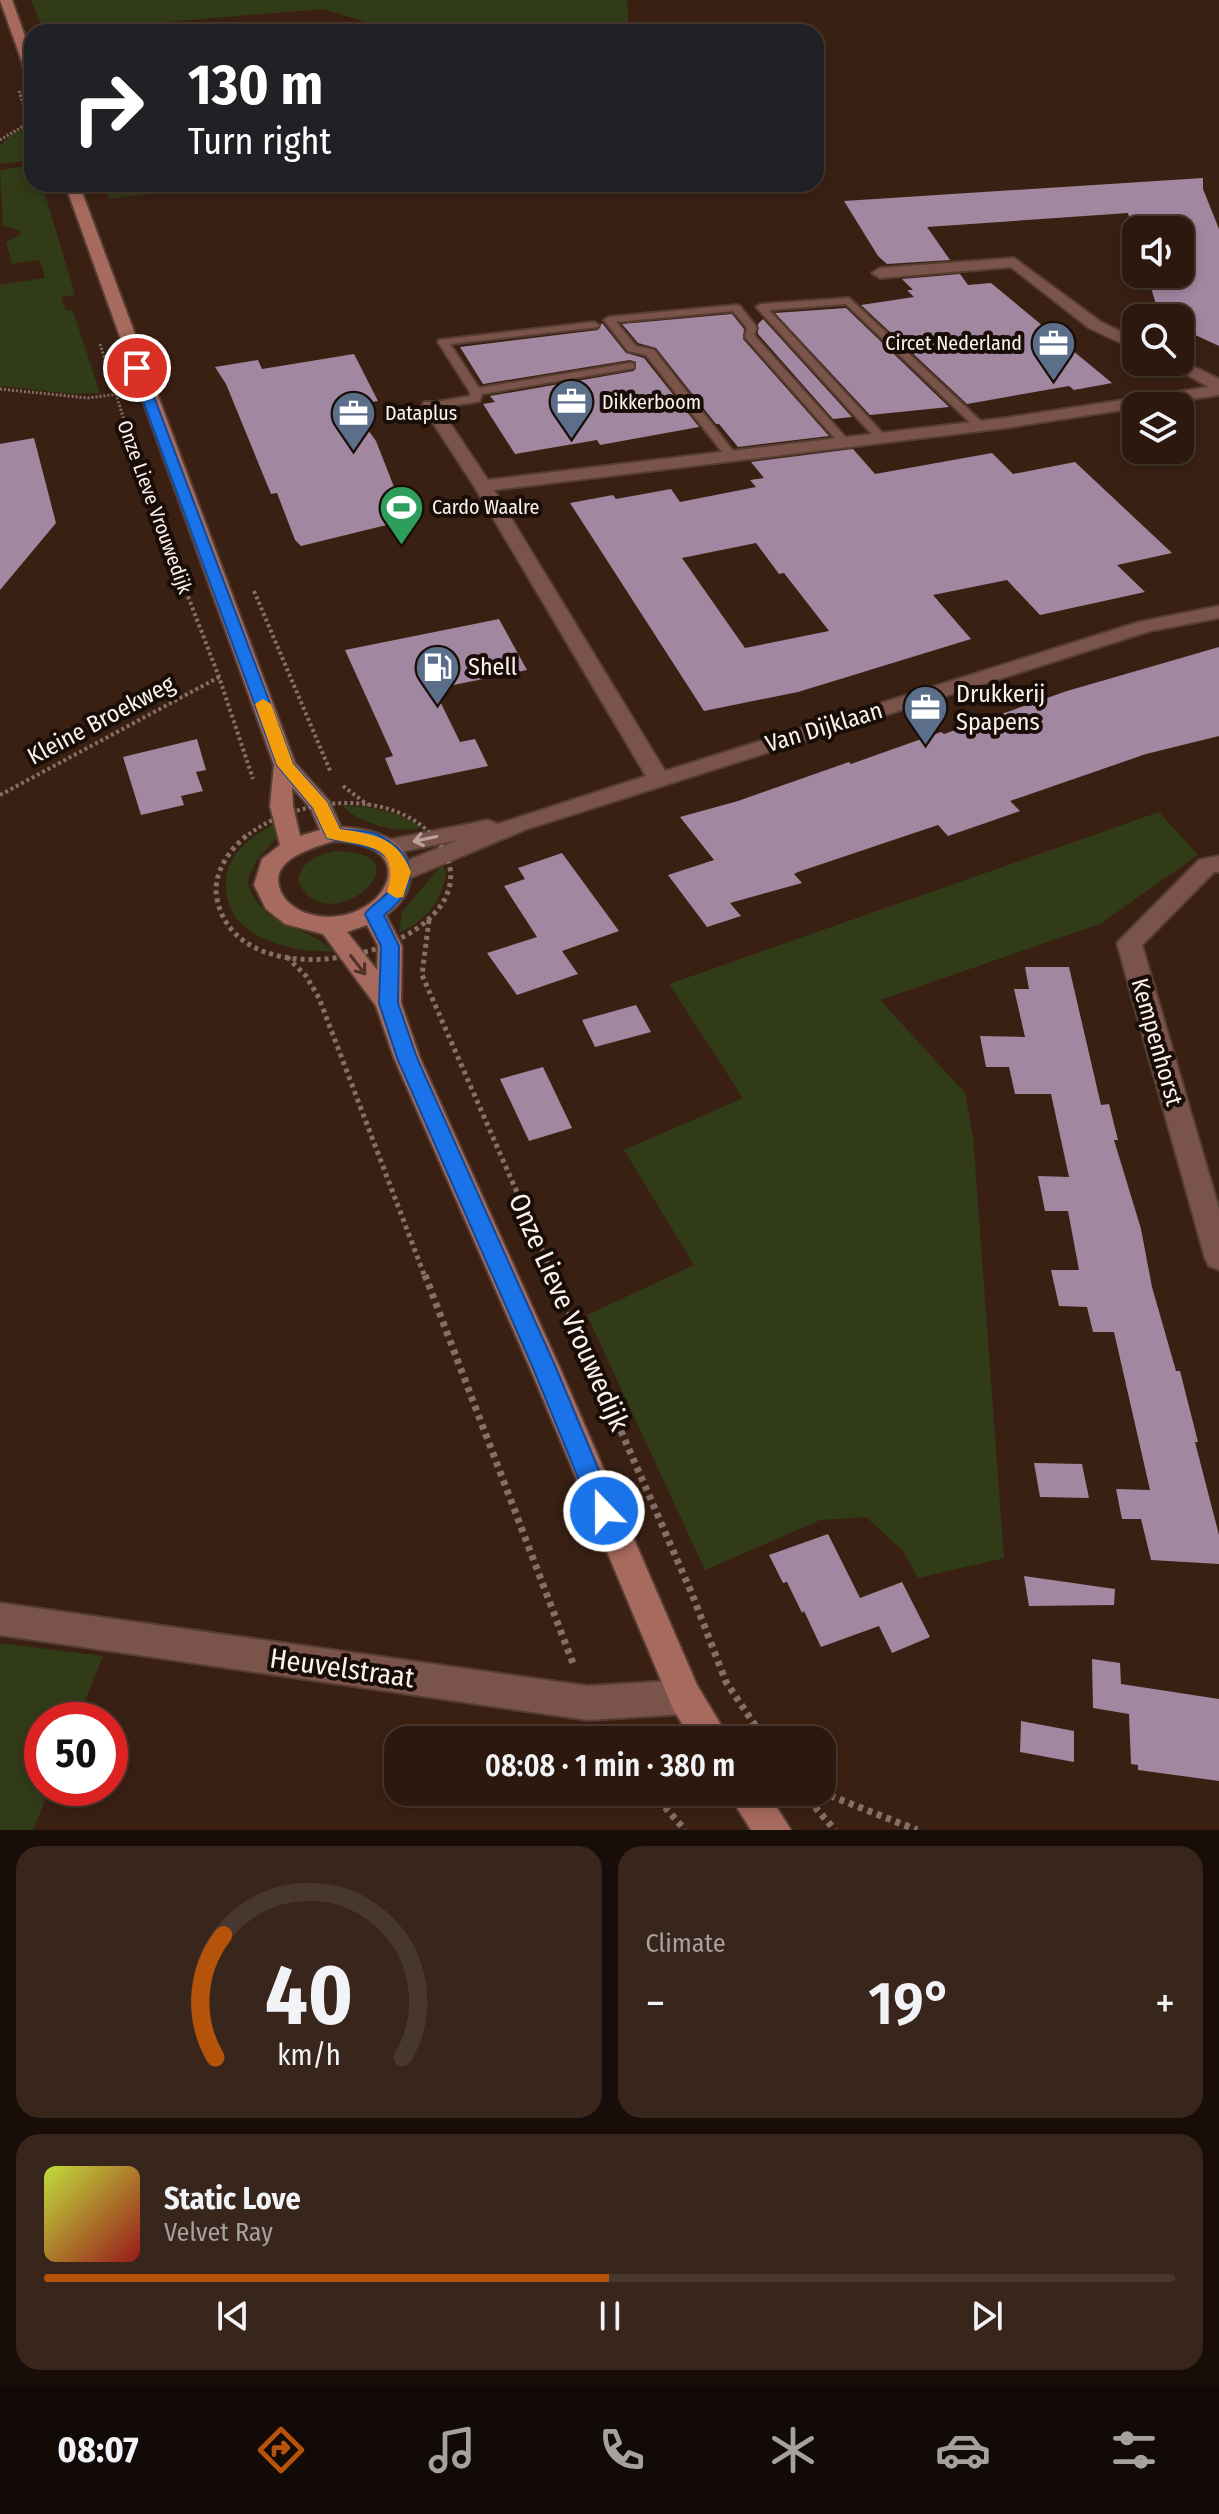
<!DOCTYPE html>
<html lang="en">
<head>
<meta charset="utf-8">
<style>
  :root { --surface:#2c180e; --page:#38251c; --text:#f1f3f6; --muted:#a6a09e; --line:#48372e; --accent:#b45309 }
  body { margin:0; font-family:"Fira Sans Condensed",sans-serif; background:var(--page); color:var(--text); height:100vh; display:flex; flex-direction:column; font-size:30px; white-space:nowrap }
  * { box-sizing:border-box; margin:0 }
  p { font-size:26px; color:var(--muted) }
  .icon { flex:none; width:44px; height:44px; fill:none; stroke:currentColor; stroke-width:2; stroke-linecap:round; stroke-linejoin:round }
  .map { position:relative; height:1830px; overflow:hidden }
  .details { display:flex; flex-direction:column; gap:16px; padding:16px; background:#180d08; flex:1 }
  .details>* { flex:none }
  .top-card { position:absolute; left:24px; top:24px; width:800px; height:168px; border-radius:24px; box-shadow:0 4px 12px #0003,0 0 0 2px var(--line); background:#202124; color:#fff; overflow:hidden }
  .controls { position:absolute; left:1122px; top:216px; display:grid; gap:16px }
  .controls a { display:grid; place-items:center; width:72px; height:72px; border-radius:16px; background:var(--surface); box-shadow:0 4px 12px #0003,0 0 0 2px var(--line); font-size:40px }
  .speed { position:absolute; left:24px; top:1702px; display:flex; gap:16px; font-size:40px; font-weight:700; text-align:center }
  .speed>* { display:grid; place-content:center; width:104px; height:104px; border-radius:50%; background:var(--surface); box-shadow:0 4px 12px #0003,0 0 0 2px var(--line); line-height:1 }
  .speed .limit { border:12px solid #d22; background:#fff; color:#111 }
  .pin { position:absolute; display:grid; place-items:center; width:68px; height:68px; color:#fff; margin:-34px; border:4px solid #fff; border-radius:50%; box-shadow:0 2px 8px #0007 }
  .me { position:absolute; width:88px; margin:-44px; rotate:338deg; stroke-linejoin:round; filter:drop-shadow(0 0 6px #0008) }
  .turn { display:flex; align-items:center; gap:28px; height:168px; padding:0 32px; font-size:36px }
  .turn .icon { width:104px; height:104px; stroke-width:2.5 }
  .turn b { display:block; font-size:56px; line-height:68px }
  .big { font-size:60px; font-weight:600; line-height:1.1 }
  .details .tile { flex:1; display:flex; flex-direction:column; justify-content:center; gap:12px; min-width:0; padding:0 28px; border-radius:24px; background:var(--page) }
  .details .dial { align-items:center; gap:0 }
  .dial svg { height:208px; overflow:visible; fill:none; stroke:var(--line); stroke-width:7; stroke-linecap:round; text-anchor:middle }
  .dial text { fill:var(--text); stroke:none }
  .song { display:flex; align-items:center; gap:24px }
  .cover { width:96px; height:96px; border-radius:12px; background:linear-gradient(135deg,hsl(70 70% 55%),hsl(0 70% 35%)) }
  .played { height:8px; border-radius:4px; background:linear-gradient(90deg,var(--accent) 50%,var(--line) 50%) }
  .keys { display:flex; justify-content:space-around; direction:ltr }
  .heat { display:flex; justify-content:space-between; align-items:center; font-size:44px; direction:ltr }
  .details .tiles { flex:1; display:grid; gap:16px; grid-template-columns:1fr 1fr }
  .tile:last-child { grid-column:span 2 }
  .trip { position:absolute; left:384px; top:1726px; width:452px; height:80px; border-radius:24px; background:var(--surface); box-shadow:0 4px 12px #0003,0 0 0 2px var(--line); font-weight:600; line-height:80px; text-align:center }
  .dock { display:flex; height:128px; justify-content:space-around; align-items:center; background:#120a06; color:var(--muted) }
  .dock .icon { width:56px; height:56px }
  .dock .selected { color:var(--accent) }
  .dock b { font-size:36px; color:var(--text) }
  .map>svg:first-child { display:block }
  .green { fill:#313b17 }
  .building { fill:#a187a0; fill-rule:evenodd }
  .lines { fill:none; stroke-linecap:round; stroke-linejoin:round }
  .lane-casing { stroke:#553d32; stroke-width:4 }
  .street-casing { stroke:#553d32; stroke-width:4 }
  .secondary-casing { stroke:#553d32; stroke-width:4 }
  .path-far3 { stroke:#847066; stroke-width:3; stroke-dasharray:2 2; stroke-linecap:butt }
  .path-far2 { stroke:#847066; stroke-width:4; stroke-dasharray:3 3; stroke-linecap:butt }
  .path-far1 { stroke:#847066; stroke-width:5; stroke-dasharray:4 4; stroke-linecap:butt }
  .path { stroke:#847066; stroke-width:7; stroke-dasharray:5 5; stroke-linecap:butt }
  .lane { fill:#7a534b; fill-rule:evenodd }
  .street { fill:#7a534b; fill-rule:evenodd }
  .secondary { fill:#a76a5e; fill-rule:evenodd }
  .oneway { stroke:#bca29c }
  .oneway2 { stroke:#52322a }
  .route { fill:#1a73e8; stroke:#114b97; stroke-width:2 }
  .slow { fill:#f59e0b }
  .labels { text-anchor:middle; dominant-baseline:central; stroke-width:8; stroke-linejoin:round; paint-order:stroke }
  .far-poi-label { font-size:20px; fill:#fdf2ed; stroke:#190d08; text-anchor:start }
  .far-street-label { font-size:20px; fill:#fdf2ed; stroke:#190d08 }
  .poi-label { font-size:24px; fill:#fdf2ed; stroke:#190d08; text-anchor:start }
  .street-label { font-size:24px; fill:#fdf2ed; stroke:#190d08 }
  .near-street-label { font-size:28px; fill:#fdf2ed; stroke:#190d08 }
</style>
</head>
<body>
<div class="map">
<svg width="1219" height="1830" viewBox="0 0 1219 1830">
  <rect width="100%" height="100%" fill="#3a2013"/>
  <g class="green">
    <path d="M31,0H627L629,32H400L323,9L44,32Z"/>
    <path d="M24,128L32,160L0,164V145L16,131Z"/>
    <path d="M32,165V184H42L75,295L61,297L66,310L73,311L100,393L72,394L0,386V285L45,278L40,260L12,264L6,242L20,235L19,230L3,226L0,170Z"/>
    <path d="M103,184H227L109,199Z"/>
    <path d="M342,805C372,806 396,811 422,827C403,836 354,822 342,805Z"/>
    <path d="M1159,812L1198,855L1100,924L880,1000L965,1093L973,1136L1004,1558L918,1578L903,1551L866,1517L820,1520L705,1570L587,1315L694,1265L624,1150L743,1098L669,984Z"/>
    <path d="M277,822L281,833L256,861L247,881C263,932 304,922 333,951C292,953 228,939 226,888C225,876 229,862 237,852C247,839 263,831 277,822Z"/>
    <path d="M335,851C435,851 326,946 298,881C301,861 317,855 335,851Z"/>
    <path d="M442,865L446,871C443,900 426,921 399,933L402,912Z"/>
    <path d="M0,1643L103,1656L77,1720H42V1788H50L33,1830H0Z"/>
  </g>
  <g class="building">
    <path d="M1203,178V189L1219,229V346L1180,328V318H1160L1147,274H1180V230H1136V238L1128,213L927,227L950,260L887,264L878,256L844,201Z"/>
    <path d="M960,274L968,285L991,283L1112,383L1074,390L1069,386L967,404L861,305L914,297L907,290H913L902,279Z"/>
    <path d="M846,308L949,407L870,415L775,313Z"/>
    <path d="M732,314L744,329L743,339L829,436L738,447L719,424H716L656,348L638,343L622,324Z"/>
    <path d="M763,319L852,417L833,419L758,334V324Z"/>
    <path d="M602,323L626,353L644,358L699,427L600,445L597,440L515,454L483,404L495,402L490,396L634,371L636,362L630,360L483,384L460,347L598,330Z"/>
    <path d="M354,354L378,401L350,405L376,441L407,520L301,546L295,540L277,493L271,494L226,384L215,367L258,360L262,369Z"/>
    <path d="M34,438L56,523L0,590V444Z"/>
    <path d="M853,449L875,474L992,453L1013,474L1075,462L1172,553L1117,565L1145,592L1040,615L1007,580L933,595L971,639L798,692L704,711L570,503L613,495L616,499L671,489L680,502L756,487L750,480L764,478L751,462ZM756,543L779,574L784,573L829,631L745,648L682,558Z"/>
    <path d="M499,619L527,670L434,689L460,742L475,739L488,766L396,785L385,758L393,756L345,650Z"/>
    <path d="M1219,647V736L1146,754L1010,801L1020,811L948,836L938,825L798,872L794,874L802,883L730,903L741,916L707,927L668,875L714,860L680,817L738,801L849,762L851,764L941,732L944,734L1067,691Z"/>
    <path d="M197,739L206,770L196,772L203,791L181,796L184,805L141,815L123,757Z"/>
    <path d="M562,853L619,931L562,951L578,974L517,995L487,953L537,937L504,886L525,879L518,868Z"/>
    <path d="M1025,967H1069L1101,1105L1109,1104L1118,1140H1114L1141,1229L1152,1287L1176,1371H1180L1198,1442H1195L1219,1535V1564L1151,1560L1141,1519H1122L1116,1489L1150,1490L1114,1332H1093L1087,1307L1059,1306L1051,1270H1079L1068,1211H1045L1038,1176L1069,1177L1051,1094H1015L1009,1067H986L980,1036L1025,1037L1014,989H1029Z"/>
    <path d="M636,1005L651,1032L595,1047L582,1020Z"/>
    <path d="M543,1067L572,1128L529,1141L500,1079Z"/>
    <path d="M1034,1463L1082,1464L1089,1498L1040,1497Z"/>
    <path d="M828,1534L860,1598L902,1582L930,1637L892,1653L879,1626L821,1647L804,1611L802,1613L787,1582L783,1583L769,1555Z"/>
    <path d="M1024,1576L1115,1589L1114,1605L1029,1606Z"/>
    <path d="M1092,1659L1120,1663L1121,1684L1219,1699V1781L1138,1770V1765L1131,1764L1129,1714L1093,1708Z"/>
    <path d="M1021,1721L1074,1731V1762L1020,1752Z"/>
  </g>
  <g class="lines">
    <defs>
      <g id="lane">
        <path d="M849,298L984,424V428H976L846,304L769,310L887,438L877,440L756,307L761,304Z"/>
        <path d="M736,305L740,306L757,328L754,335L848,440V444H840L745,337L747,328L733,311L616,322L636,346L654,350L737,456L735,458H727L646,355L628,351L604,320L609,317Z"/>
        <path d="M594,322L599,325L598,327L450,344L479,388L630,363L634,364V368L482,394L480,401L476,402L430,409L424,406L430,403L470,396V392L438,342L439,340Z"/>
      </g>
      <g id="street">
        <path d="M1014,258L1101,322L1136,339V350L1089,328L1011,267L880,278L872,273L880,268Z"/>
        <path d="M1180,360L1219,379V395L1005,428L494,490L665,771L1139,622L1219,606V618L1150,631L527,829L410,878H394L390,872L394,866L458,840L386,855L378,852L374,847L378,842L488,820L498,824L646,776L474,486L422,406L424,402H436L488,480L1005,418L1209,387L1164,362Z"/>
        <path d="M1219,856V872H1214L1142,945L1219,1209V1270L1209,1266L1205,1258L1117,943L1199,860Z"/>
        <path d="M0,1603L588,1686L685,1680L697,1685L702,1697L697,1709L685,1714L588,1720L0,1635Z"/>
      </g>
      <g id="secondary">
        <path d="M0,0H12L32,56V77L26,73Z"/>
        <path d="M65,184H79L295,763L329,801L341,827C358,828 377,831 391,840C421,860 414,897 386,915L402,946L401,1003L420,1058L560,1368L697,1685L730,1740H692L673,1709L530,1368L394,1058L376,1006L323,934L285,924L266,909L254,885L262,859L280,845L270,806L274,765ZM292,787L311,809L320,830L300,836L293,806ZM334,841C434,844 378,934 309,914C298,911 286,903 281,892C266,860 312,848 334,841ZM367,925L378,946L377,970L347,932Z"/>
        <path d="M727,1792H767L791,1830H751Z"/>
      </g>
    </defs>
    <use href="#lane" class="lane-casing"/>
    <use href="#street" class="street-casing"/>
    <use href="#secondary" class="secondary-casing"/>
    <g class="path-far3">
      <path d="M19,91L32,131"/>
      <path d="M0,140L30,122"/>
      <path d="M100,344L147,492"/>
      <path d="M0,389L88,398L118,394"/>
    </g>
    <g class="path-far2">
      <path d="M147,490L219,677L253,779"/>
      <path d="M254,591L331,773"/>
      <path d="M343,786L368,805"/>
      <path d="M0,795L221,676"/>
      <path d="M244,838C294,797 389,786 435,838"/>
    </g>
    <g class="path-far1">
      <path d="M246,836C228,851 212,875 217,899C242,1021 523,937 433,836"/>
      <path d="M429,920L422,975L554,1277"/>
      <path d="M287,957L306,976L319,998L425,1277"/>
    </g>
    <g class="path">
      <path d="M425,1275L574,1666"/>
      <path d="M553,1275L692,1594L726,1682L765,1740"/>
      <path d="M652,1792L685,1830"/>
      <path d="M802,1792L835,1830"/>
      <path d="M821,1792L917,1830"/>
    </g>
    <use href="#lane" class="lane"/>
    <use href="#street" class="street"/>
    <use href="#secondary" class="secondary"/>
  </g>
  <defs><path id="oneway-shaft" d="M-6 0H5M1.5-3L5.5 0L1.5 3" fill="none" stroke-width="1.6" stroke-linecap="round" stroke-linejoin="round" transform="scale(2)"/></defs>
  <use class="oneway" href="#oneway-shaft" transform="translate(425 839) rotate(168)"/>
  <use class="oneway2" href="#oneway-shaft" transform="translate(358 965) rotate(52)"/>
  <path class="route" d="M133,366L143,368L293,764L327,802L340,829C351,831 368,830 378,835C420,856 419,888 384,915L399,946L398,1003L417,1058L556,1368L616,1511L612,1519L604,1523L595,1519L533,1368L397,1058L379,1003L381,946L365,914C372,903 386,899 391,887C408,846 350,844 327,838L313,808L277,765L131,368Z"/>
  <path class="slow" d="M263,699L271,704L293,764L327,802L340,829C373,834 398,837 411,872L403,897L396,898L387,892C403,842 362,847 327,838L313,808L277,765L255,704Z"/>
  <defs>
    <symbol id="office-pin" viewBox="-11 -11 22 30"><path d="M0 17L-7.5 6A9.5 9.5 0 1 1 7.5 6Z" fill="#5c6f8a" stroke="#190d08"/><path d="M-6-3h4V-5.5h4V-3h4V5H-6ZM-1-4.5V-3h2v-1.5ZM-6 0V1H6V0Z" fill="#fff"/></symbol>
    <symbol id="stadium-pin" viewBox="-11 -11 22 30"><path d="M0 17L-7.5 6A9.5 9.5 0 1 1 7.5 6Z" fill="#2e9e5b" stroke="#190d08"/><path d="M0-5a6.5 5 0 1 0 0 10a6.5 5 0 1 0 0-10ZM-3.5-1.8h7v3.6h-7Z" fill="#fff"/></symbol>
    <symbol id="fuel-pin" viewBox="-11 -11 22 30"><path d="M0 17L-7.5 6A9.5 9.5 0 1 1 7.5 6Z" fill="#5c6f8a" stroke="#190d08"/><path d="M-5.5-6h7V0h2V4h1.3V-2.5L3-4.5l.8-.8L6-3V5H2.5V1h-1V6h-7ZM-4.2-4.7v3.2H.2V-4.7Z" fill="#fff"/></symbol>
  </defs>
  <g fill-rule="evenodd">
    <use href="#office-pin" x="1028" y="318" width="51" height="69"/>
    <use href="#office-pin" x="546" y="376" width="51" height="69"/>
    <use href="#office-pin" x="328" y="388" width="51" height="69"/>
    <use href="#stadium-pin" x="376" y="482" width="51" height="69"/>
    <use href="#fuel-pin" x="412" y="642" width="51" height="69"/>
    <use href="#office-pin" x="900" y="682" width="51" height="69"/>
  </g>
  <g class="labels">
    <g class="far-poi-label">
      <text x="1022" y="343" text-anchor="end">Circet Nederland</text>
      <text x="602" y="402">Dikkerboom</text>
      <text x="385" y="413">Dataplus</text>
      <text x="432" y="507">Cardo Waalre</text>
    </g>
    <g class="far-street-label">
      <text transform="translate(155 507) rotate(70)">Onze Lieve Vrouwedijk</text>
    </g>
    <g class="poi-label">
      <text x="468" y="667">Shell</text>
      <text x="956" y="694">Drukkerij<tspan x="956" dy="28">Spapens</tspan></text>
    </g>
    <g class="street-label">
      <text transform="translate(101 720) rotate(-28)">Kleine Broekweg</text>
      <text transform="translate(824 727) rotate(-17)">Van Dijklaan</text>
      <text transform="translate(1157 1042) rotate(74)">Kempenhorst</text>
    </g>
    <g class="near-street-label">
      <text transform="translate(569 1312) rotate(66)">Onze Lieve Vrouwedijk</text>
      <text transform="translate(342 1668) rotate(8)">Heuvelstraat</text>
    </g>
  </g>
</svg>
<div class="controls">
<a><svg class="icon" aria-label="sound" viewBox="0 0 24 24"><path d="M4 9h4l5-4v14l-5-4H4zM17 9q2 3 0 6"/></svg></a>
<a><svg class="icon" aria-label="search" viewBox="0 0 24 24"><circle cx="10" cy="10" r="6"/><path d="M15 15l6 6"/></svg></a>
<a><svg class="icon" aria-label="layers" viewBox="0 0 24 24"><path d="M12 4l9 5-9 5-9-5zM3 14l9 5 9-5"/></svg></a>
</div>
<div class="speed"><div class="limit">50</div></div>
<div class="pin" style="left:137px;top:368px;background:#d93025"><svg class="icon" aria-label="arrive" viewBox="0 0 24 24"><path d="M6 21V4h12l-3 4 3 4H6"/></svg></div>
<svg class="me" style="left:604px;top:1511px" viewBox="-20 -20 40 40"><circle r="17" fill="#1a73e8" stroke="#fff" stroke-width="3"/><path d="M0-11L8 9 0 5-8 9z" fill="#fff"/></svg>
<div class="trip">08:08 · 1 min · 380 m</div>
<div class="top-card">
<div class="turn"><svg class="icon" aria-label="right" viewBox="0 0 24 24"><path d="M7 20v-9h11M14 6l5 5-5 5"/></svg><div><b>130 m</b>Turn right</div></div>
</div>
</div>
<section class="details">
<div class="tiles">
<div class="tile dial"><svg viewBox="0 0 100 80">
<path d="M14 69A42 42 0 1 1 86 69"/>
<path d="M14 69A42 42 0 0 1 17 22" stroke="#b45309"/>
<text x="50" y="56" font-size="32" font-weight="700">40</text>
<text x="50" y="72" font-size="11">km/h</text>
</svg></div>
<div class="tile"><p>Climate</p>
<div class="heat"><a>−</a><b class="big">19°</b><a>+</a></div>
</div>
<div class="tile">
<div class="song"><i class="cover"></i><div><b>Static Love</b><p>Velvet Ray</p></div></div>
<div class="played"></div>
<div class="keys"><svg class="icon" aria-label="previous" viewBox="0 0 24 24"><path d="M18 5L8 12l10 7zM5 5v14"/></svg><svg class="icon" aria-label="pause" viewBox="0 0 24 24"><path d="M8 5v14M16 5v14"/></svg><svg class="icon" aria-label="next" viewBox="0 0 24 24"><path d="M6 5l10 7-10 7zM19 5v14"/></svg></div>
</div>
</div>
</section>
<nav class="dock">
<b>08:07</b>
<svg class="icon selected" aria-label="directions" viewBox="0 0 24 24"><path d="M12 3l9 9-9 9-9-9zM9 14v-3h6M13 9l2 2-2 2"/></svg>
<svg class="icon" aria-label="music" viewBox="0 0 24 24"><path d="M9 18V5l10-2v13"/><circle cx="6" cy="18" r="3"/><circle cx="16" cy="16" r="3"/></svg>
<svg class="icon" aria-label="phone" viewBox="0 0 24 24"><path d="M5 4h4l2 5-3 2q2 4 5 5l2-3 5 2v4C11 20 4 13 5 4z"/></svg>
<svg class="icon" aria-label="climate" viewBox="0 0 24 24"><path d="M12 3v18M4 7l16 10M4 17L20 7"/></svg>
<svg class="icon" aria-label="car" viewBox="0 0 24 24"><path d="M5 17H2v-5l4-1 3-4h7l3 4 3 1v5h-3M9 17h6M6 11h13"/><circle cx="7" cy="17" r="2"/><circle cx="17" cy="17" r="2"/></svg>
<svg class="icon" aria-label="filters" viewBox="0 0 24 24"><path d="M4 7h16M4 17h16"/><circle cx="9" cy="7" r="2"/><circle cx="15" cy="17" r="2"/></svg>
</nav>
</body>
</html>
